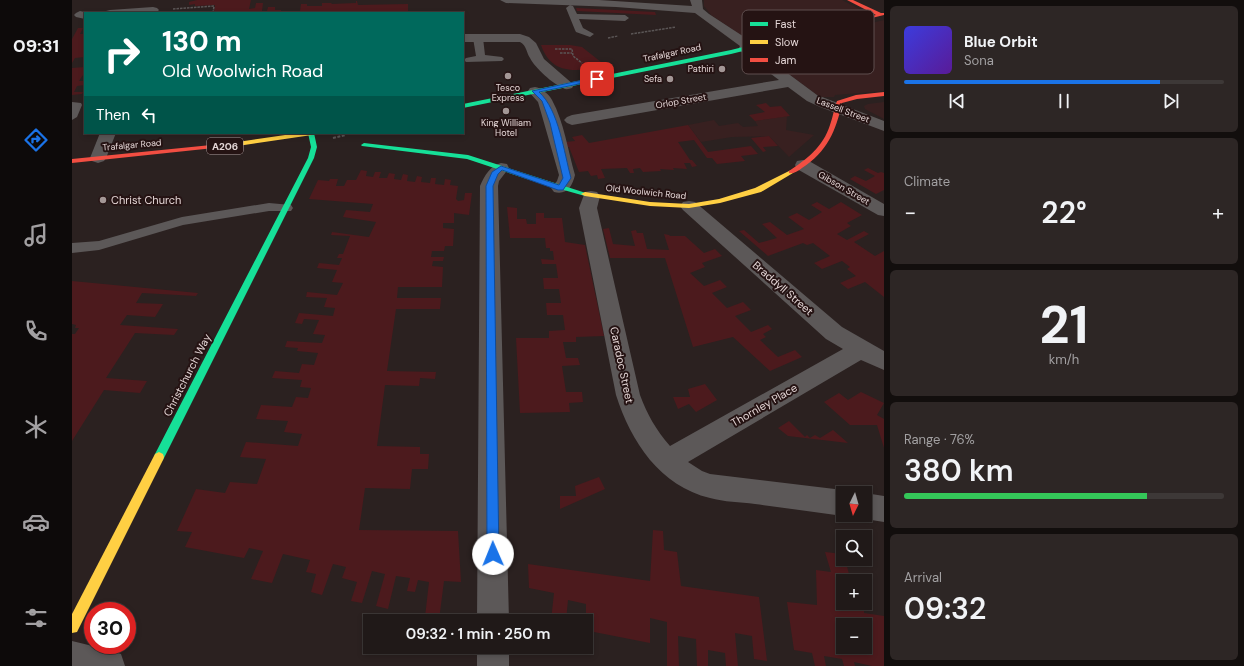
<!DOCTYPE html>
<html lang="en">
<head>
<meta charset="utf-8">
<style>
  :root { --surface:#201918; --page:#2d2625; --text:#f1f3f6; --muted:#a2a0a2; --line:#3d3837; --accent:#1a73e8 }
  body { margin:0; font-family:"DM Sans",sans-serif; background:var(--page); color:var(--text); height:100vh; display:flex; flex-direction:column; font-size:15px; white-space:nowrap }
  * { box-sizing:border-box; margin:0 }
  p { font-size:13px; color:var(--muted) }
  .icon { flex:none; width:22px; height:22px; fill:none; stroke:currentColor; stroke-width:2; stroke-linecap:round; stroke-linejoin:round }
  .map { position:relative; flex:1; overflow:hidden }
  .sheet { display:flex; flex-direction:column; gap:6px; padding:6px; background:#120e0d; width:360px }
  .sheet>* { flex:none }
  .top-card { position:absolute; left:12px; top:12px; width:380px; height:122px; border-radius:0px; box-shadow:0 2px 6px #0003,0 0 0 1px var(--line); background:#00695c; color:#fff; overflow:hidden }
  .needle { width:26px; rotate:185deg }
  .buttons { position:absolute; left:764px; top:486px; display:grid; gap:8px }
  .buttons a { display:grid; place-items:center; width:36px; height:36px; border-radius:0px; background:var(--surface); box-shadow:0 2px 6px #0003,0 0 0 1px var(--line); font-size:20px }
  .speed { position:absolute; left:12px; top:602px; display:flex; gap:8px; font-size:20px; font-weight:700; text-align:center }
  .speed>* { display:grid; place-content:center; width:52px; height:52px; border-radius:50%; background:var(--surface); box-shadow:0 2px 6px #0003,0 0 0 1px var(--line); line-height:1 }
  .speed .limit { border:6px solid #d22; background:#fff; color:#111 }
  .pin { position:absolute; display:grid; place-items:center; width:34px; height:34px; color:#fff; margin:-17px; border-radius:8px; box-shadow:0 2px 6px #0006 }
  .me { position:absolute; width:44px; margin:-22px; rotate:359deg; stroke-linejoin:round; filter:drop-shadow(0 0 3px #0008) }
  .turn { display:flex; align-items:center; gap:14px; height:84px; padding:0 12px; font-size:18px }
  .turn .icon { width:52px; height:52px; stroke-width:2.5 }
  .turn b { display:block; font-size:28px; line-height:34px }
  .then { display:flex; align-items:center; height:38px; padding:0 12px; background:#0003; gap:8px; font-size:15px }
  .big { font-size:30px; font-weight:600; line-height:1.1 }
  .sheet .tile { flex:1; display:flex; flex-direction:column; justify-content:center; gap:6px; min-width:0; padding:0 14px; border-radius:6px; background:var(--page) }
  .sheet .dial { align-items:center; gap:0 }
  .dial b { font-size:52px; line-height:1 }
  .song { display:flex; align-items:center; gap:12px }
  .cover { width:48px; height:48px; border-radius:6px; background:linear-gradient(135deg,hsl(240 70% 55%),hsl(270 70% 35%)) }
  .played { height:4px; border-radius:2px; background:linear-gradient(90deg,var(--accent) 80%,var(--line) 80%) }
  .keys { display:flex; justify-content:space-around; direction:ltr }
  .heat { display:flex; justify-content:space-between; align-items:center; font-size:22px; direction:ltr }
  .charge { height:6px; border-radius:3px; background:linear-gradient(90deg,#34c759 76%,var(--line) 0) }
  .trip { position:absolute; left:291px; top:614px; width:230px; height:40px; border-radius:0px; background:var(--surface); box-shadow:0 2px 6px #0003,0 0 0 1px var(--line); font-weight:600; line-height:40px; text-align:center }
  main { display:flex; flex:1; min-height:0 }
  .menu { display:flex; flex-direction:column; width:72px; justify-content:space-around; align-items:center; background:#0d0a0a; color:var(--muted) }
  .menu .icon { width:28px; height:28px }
  .menu .selected { color:var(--accent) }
  .menu b { font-size:18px; color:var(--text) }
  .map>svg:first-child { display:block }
  .built { fill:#382020 }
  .green { fill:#4c1a1d; fill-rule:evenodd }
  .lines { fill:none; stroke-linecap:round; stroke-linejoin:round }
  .path-far1 { stroke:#5b5656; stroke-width:1.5; stroke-dasharray:2.5 1; stroke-linecap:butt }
  .path { stroke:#5b5656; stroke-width:2; stroke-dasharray:3 1.5; stroke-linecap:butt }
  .lane { fill:#5c5858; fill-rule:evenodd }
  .street { fill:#5c5858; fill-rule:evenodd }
  .fast { fill:#16e098; fill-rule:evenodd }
  .slow { fill:#ffcf43; fill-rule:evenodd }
  .jam { fill:#f24e42; fill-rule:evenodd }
  .route { fill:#1a73e8; stroke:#114b97 }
  .poi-dot { fill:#a39796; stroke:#251313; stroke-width:1.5 }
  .labels { text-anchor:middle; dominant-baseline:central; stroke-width:4; stroke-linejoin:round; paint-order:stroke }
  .far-street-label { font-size:9px; fill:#e4d6d6; stroke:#251313 }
  .far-poi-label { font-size:9px; fill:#e4d6d6; stroke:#251313; text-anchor:end }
  .shield { fill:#251313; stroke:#ab9c9c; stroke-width:1 }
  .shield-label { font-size:10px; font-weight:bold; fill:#e4d6d6 }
  .poi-label { font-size:11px; fill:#e4d6d6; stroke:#251313; text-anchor:start }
  .street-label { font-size:11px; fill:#e4d6d6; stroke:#251313 }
  .key { fill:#251313; stroke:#5e4e4e; stroke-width:1 }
  .key-label { font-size:11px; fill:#e4d6d6 }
</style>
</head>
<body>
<main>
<nav class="menu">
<b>09:31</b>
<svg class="icon selected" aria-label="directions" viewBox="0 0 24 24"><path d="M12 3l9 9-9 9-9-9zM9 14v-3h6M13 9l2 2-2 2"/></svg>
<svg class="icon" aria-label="music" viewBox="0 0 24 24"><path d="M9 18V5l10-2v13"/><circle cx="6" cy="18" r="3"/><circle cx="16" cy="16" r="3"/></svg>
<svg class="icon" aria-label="phone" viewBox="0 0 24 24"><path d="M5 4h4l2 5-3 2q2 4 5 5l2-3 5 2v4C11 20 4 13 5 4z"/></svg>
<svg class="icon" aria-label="climate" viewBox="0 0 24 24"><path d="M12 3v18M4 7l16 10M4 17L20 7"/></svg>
<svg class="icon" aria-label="car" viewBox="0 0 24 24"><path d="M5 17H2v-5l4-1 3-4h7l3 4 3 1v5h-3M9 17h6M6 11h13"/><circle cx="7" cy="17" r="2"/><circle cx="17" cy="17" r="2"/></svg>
<svg class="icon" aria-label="filters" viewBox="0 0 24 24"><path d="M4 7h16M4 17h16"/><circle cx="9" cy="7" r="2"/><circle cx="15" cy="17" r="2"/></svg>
</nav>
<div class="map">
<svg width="812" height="666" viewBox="0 0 812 666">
  <rect width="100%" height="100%" fill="#2b2120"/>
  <g class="built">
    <path d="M632,0H770L793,12L681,40L675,39L639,15L632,6Z"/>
    <path d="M812,20V91L763,95L762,97H750L745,95L687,52L688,50Z"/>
    <path d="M812,102V119L793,109L792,106L796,104Z"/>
    <path d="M715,116L714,130L742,135L717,157L697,136L660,137L629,142L616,125L642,120L647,126L666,123L671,127L686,126L683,121Z"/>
  </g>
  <g class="green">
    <path d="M125,0H179L177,9L183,8L184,3H191L190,11H195L196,7H203V10H209V13H142L143,5L123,6V4L117,5V2Z"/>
    <path d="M284,1H285L286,5L336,4V13H211L228,11L229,4H235V6H250V3H259L260,4L284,3Z"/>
    <path d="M504,8L583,12L584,15L505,11Z"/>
    <path d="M6,28H11L8,34H13V57L3,58L0,63V39Z"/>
    <path d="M469,45H498L510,47L534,66C507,71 480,77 469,45Z"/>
    <path d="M13,67V74L11,75L7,81H13V85L5,86L2,92H11L10,94L0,95V68Z"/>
    <path d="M694,103L698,107L709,106L718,116L683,121L677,115L693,112L684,105Z"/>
    <path d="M616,125L636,152L679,146L686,154L669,156L673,161L645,164L640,158H635L622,140L606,142L618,160H620L625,166L620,167L618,163H612L615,169L601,168L602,170L588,169L589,171L571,172L568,168L561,169L562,173H558L555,168L529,169L533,178L526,179L525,175L519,176L516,171L507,172L497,147H494L493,142L503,141L500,137L510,135L517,143Z"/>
    <path d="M697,136L706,146L691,147L694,151L691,152L679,138Z"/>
    <path d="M796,168L806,173L809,172L812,173V190L804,194L778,179L783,176L794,181L803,176L792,170Z"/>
    <path d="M289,170L295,171L294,176L301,177L303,172H309L307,178H315L317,173L323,174L322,179L329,180L331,174L336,175L335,181L343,182L345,176L350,177L349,182L358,183L359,178H364L363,184L372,185L373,179L379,180L378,185L386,186L384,199L386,201L392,200L393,193H400L397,215L382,213V223H371V228L382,229L381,246H373L372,251H360L359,257H372L371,261H361L360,266L371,267L370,287H326L325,298H369L368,309H324L315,371L364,372L363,379L348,378L347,386L313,385L305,446L348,447V454H357L356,469H340L338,489L293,488L287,530L386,531L389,582L372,581L367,620L353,617L357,582L346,580L343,592L335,591L338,578L324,576L316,609L304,606L313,574L300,571L290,603L279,601L285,582L270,578L274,567L261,564L250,595L239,592L244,574L234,572L238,560L211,554L200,583L179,579L191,551L177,548L172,558L113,547L120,532L105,531L124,489L153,493L158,482L185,484L194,459L168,457L174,442L226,446L230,434L212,432L216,421L184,419L189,405L220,407L224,397L236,398L239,388L228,387L230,380L200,378L203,371L227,373L230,364L242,365L246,353L225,351L226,348L213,347L215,341L250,343L253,335L241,334L247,320L232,319L230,324L223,323L227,313L261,316L263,308L252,307L255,298L234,297L235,292L265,295L271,283L260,282L265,270L245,268L247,263L267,265L270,258H265L267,254H271L278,236L259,235L260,232L297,237L304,222L271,217L274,210L298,212L301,204L237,199L246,180L257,181L258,179H266L264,186H272L275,180H284Z"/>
    <path d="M745,202L757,209L769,202L790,215L775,223L779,226L765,234L775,240L792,231L797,234L782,242L803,256L812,251V297L793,282L776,289L768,283L784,276L775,269L778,267L770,261L750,269L742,263L758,256L741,243L735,245L731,243L696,256L667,231L672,230L687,243L705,238L690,224L698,222L715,235L732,229L716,217L725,213L737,220L750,212L739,205Z"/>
    <path d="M435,207L445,208V219H454L455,224H464V213H472V218H490L493,242L513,245L532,336L504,337V342H491L494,358H506L508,365L490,366L494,392H510L511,402L497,403L498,412L448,413L444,338H477V331L493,330L491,315H475L474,303H489L487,289H472L471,278H486L484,264H470L469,259L482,260L481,251H478V248H474L473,238H438Z"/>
    <path d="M537,228L541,244L563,246L559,231L564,230L565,233H571L575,249L597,250L592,234L597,235L598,236H613L632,253L643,249L650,256L630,263L633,267L618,273L632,286L648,280L655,287L640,293L655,308L671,302L679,310L663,316L679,332L696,325L700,329L691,334L694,337L688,340L706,357L723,350L730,357L698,371L661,337L621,347L593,258H538L531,229Z"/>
    <path d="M0,281L126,293L124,296L70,293L64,303L91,304L83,317L55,315L48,325L106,329L102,335L63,333L34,378L75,381L68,393L32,390L0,441V334H3L7,328H3L4,325L0,324Z"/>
    <path d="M633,384L645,400L624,412L617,404L606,409L601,397H618L616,389Z"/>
    <path d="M789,392L812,403L805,415L812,419V448L805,425H778L752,402L767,393L776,400Z"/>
    <path d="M717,421L733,437L735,435L738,438L743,435L748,438L761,430L776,443L716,436L706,428Z"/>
    <path d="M527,477L533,489L488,509V496H504L503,486Z"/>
    <path d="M581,530L591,531L592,550L605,552L609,586L687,597L695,661L682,659L680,636L663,633L666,666H654L653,653L636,650V666H625L624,639L606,636L607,666H595V622L578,618V643L522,632L520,651L512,650V647H514V604L496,600L494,621H479L482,593L457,588L456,564L578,581Z"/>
    <path d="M753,552L771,554V559H773L777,574L791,576V581H771V603H792V613L812,616V666H800L782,662L783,666H772L770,659L752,656L754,666H743L740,653L722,650L715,602L745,605L744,570L759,572ZM771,625H793V647H771Z"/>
  </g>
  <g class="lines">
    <g class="path-far1">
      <path d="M101,9L142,6L141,13"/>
      <path d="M559,34L604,27"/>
      <path d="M536,38L546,36"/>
      <path d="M483,49H500L501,56L510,63"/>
      <path d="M488,53H500"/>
    </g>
    <path class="path" d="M261,138L274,135"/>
    <g class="lane">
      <path d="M498,5L501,6L505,14L553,15L557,18L553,21L507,19L511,28L522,34L518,37L504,32L503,30L494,8Z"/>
      <path d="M406,35L411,38L413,55L430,57L432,59L430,61L394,62L392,60L394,58L404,56L401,38Z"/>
      <path d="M0,102L9,103L10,105L5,117L0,120Z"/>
      <path d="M197,203L219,205L221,208L219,211H197L111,225L27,250L0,253V243L27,241L110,217Z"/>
    </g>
    <g class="street">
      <path d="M428,0H527L620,6L618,0H630L631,9L637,14L683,44L684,47L683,49L745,95L812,121V131L748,107L735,101L716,87L500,125L495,123L492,120L495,117L500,115L707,80L668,51L667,48L668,46L623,13L544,7L434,3Z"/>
      <path d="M81,7L85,8L87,10L85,12L32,13L34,11L38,10Z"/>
      <path d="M8,11L17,13H13V19L4,17L2,15L4,13Z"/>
      <path d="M391,34H448L457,37L464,43L472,59L502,85L500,88C497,89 494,90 491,88C481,84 463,68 458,58C454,52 455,46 448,42H391Z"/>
      <path d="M463,87C469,88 477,94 480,100C492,122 496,151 503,175C500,187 495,195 482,192L479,188L485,181L487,175L466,102L456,91L458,88Z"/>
      <path d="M28,133H44L34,158L32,161L26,163L20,161L18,158Z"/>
      <path d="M731,160L737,161L812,204V216L806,215L725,169L723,165L725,161Z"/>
      <path d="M429,163L435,164L437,168L427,181L426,186L437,621H405L408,186C412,176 419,165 429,163Z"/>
      <path d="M519,191L525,192L528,196L525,208L568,395C575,414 584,430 598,446L771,349L754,339L611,210L608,206L611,202L617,201L623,202L770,327L812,351V370L789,360L616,462L630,471L638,474L771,490L778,493H771V515H773L771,516C742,512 713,508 683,504C668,502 652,502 638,498C588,486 559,442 544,395L507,208L513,192Z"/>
      <path d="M793,493L812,496V522L793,519L783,515H793Z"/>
      <path d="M0,641L37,650L49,654L53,666H0Z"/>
      <rect x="405" y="647" width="32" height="19"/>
    </g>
    <g class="fast">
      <path d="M740,30L742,31V33L659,54L391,108V104L659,50Z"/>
      <path d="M236,133H242L245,147L242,158L91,460L87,462L83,460L82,457L83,454L236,158L239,147Z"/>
      <path d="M292,143L396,155L517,194L513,196L467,183L395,159L290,146L289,145Z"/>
    </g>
    <g class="slow">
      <path d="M227,133H243L240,135L159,147L156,145L159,143Z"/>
      <path d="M719,170L722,172L721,173L689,192L648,203L617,208L578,206L513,196L509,194L513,192L578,202L617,204L647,199L683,188Z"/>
      <path d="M87,452L91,454L92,457L91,460L5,632L0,633V614L83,454Z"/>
    </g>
    <g class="jam">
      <path d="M775,0H781L809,13H812V15L738,33V31L804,15Z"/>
      <path d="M812,92V96L785,99L770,103C764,131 755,152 730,168C726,171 722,174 717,173V171C735,159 751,147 758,125C761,117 762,108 765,101L784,95Z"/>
      <path d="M159,143L162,145L161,146L0,163V159Z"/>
    </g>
  </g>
  <path class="route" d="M525,77L528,79L527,80L467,92C487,110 492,153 499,178L491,190H486L430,170L426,174L421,186L427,554L426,558L421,560L417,558L415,554L414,186L420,172L429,166L487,185L491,178L478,123L470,101L460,91Z"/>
  <g class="poi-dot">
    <circle cx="650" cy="69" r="4"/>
    <circle cx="436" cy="76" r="4"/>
    <circle cx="598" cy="79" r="4"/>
    <circle cx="434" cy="111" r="4"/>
    <circle cx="31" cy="200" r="4"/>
  </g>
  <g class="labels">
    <g class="far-street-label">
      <text transform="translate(600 53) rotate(-12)">Trafalgar Road</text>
      <text transform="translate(609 101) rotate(-10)">Orlop Street</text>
      <text transform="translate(771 110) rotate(21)">Lassell Street</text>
      <text transform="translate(60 145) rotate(-5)">Trafalgar Road</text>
      <text transform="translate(772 188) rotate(30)">Gibson Street</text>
      <text transform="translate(574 192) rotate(6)">Old Woolwich Road</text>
    </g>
    <g class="far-poi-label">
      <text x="642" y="69">Pathiri</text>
      <text x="590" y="79">Sefa</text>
      <text x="436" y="88" text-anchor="middle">Tesco<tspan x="436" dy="10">Express</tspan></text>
      <text x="434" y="123" text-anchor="middle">King William<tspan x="434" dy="10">Hotel</tspan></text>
    </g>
    <rect class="shield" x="135" y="138" width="36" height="16" rx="3"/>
    <g class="shield-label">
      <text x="153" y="146">A206</text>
    </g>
    <g class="poi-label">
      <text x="39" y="200">Christ Church</text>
    </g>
    <g class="street-label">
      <text transform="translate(711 288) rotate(41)">Braddyll Street</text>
      <text transform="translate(550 365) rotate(78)">Caradoc Street</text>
      <text transform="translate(115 375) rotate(-63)">Christchurch Way</text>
      <text transform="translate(692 405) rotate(-30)">Thornley Place</text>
    </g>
  </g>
  <rect x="670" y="10" width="132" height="64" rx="6" class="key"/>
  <rect x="678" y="22" width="18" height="4" fill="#16e098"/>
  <rect x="678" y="40" width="18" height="4" fill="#ffcf43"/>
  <rect x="678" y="58" width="18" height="4" fill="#f24e42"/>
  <g class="key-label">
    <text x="703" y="28">Fast</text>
    <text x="703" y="46">Slow</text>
    <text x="703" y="64">Jam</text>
  </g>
</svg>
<div class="buttons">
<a><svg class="needle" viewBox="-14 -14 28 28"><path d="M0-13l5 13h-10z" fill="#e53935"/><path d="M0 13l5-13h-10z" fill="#a2a0a2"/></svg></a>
<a><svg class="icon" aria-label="search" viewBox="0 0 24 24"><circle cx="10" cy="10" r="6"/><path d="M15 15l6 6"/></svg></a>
<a>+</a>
<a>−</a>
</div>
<div class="speed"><div class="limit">30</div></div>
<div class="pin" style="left:525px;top:79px;background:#d93025"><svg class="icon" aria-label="arrive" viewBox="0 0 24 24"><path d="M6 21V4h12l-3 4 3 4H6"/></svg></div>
<svg class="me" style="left:421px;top:554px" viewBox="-20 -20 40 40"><circle r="19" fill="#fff"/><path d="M0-13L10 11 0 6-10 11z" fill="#1a73e8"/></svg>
<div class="trip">09:32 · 1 min · 250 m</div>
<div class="top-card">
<div class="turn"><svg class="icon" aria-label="right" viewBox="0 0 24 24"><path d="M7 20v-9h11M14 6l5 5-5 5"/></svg><div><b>130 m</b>Old Woolwich Road</div></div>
<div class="then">Then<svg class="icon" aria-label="left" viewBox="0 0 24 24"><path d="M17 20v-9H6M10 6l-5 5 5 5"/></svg></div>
</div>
</div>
<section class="sheet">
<div class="tile">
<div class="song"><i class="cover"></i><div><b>Blue Orbit</b><p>Sona</p></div></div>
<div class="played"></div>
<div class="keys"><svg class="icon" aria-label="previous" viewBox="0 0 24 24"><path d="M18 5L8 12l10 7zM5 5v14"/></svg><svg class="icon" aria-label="pause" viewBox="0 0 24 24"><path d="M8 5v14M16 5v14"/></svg><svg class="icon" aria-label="next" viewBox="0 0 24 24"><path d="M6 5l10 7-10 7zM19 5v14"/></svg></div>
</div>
<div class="tile"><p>Climate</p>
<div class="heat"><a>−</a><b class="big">22°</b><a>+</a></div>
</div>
<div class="tile dial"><b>21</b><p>km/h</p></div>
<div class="tile"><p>Range · 76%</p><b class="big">380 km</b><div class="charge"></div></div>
<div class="tile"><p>Arrival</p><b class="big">09:32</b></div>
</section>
</main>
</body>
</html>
